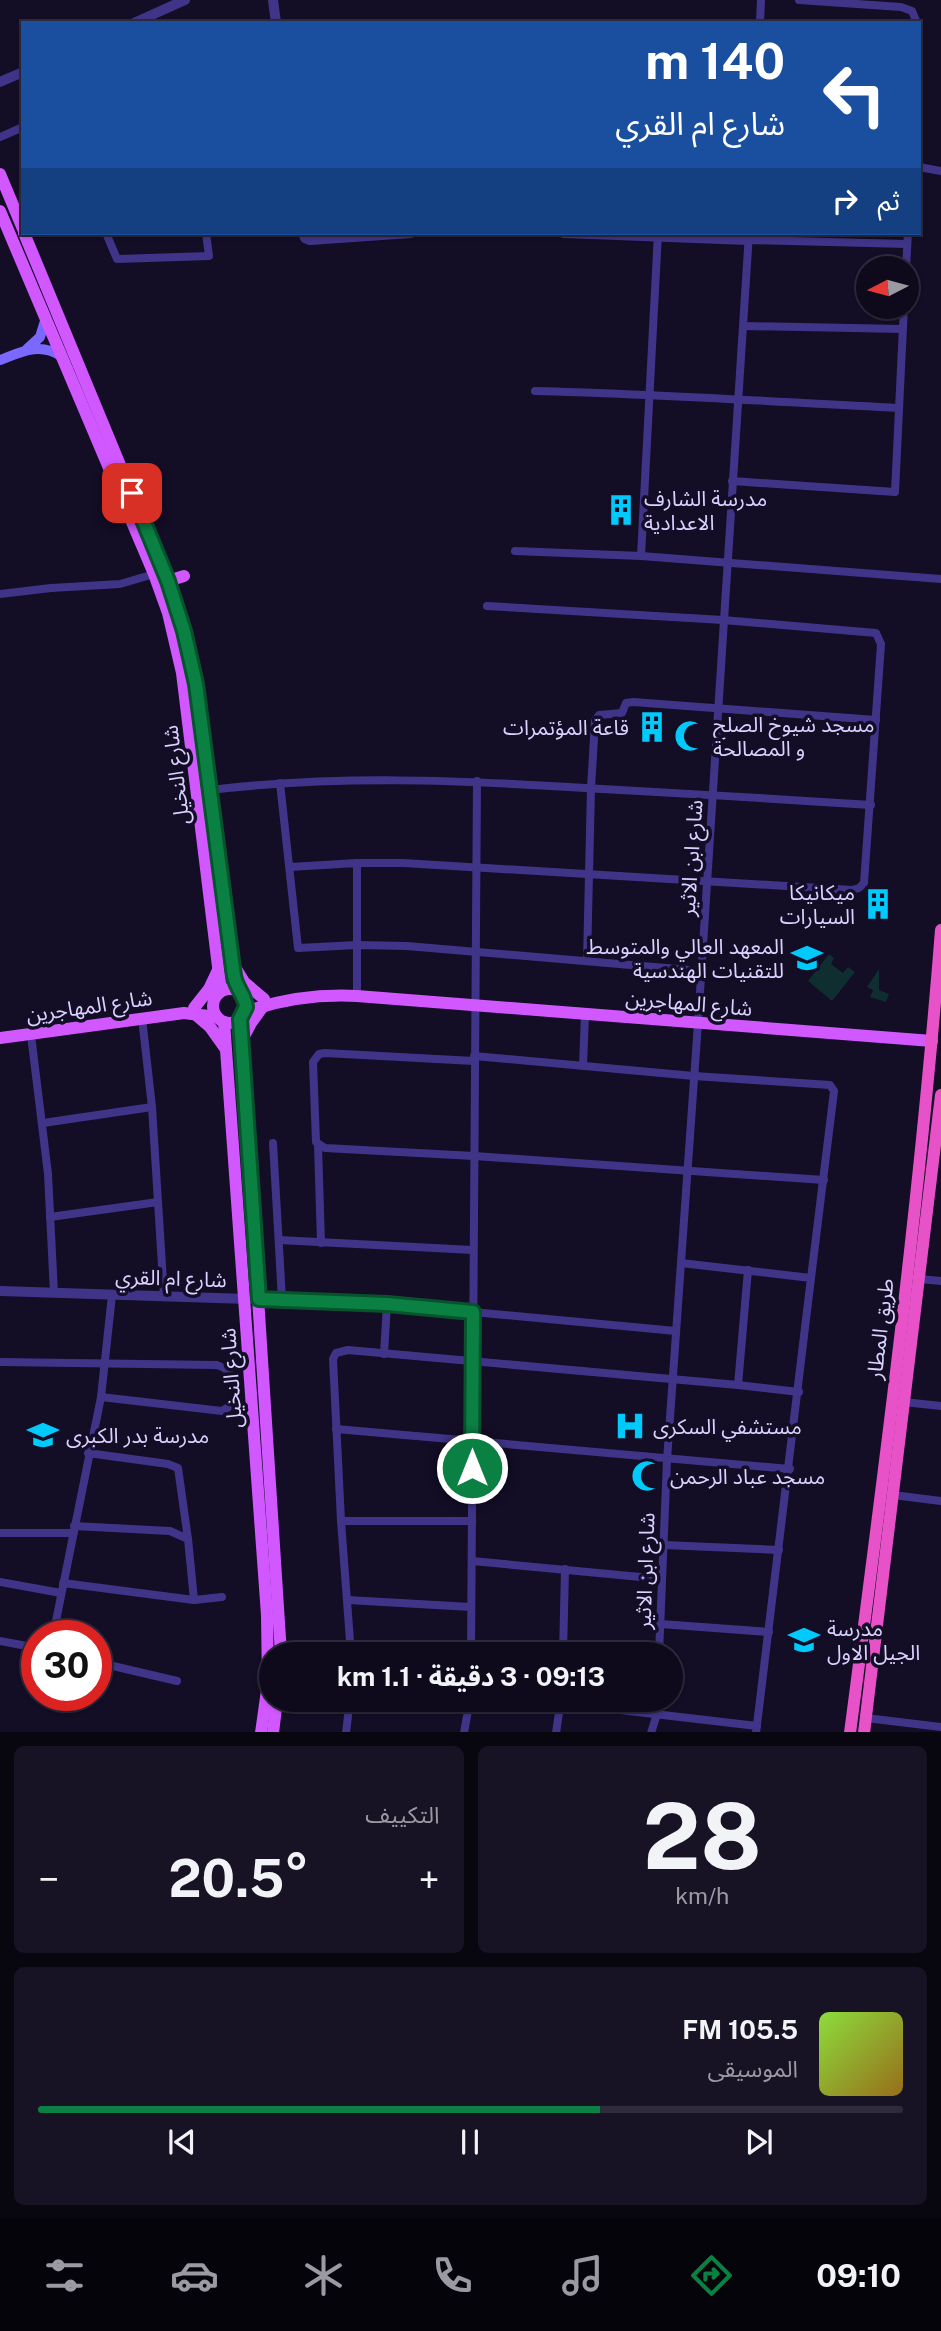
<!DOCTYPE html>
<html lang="ar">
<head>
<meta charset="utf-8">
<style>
  :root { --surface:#0e0a1c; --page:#171325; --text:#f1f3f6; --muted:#9b9aa3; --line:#2e2b3b; --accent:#0b8043 }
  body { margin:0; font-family:"Public Sans","Noto Sans Arabic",sans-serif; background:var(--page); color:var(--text); direction:rtl; height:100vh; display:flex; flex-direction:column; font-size:26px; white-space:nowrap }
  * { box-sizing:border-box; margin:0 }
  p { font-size:23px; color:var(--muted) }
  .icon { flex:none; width:38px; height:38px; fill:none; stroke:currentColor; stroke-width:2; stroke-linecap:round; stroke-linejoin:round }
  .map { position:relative; height:1732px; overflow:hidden; direction:ltr }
  .sheet { display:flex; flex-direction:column; gap:14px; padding:14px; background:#08060f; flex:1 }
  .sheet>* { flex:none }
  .top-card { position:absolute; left:21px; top:21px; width:900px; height:214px; border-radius:0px; box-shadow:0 2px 5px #0004,0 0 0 2px var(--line); direction:rtl; background:#1a4fa0; color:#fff; overflow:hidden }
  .needle { width:46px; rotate:264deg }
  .fabs { position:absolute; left:856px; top:256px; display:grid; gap:14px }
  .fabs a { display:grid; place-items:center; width:63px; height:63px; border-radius:50%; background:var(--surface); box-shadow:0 2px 5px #0004,0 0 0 2px var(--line); font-size:35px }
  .speed { position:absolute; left:21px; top:1620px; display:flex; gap:14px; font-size:35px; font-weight:700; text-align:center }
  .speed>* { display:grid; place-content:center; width:91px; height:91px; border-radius:50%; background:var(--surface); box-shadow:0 2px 5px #0004,0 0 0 2px var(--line); line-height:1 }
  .speed .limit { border:10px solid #d22; background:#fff; color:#111 }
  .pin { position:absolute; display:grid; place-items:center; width:60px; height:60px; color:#fff; margin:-30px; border-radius:14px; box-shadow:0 4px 10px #0006 }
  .me { position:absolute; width:77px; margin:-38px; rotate:0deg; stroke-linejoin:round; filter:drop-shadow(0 0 5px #0008) }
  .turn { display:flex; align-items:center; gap:24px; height:147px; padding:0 21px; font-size:32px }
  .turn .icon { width:91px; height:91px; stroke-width:2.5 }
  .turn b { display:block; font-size:49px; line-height:60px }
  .then { display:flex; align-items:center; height:66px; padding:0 21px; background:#0003; gap:14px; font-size:26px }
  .big { font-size:52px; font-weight:700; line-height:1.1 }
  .sheet .card { flex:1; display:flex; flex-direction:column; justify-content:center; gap:10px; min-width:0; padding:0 24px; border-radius:10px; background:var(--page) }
  .sheet .dial { align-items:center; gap:0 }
  .dial b { font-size:91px; line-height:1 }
  .song { display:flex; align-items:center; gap:21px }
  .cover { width:84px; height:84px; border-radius:10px; background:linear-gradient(135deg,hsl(90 70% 55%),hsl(40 70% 35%)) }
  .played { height:7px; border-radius:4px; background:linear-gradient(90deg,var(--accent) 65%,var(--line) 65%) }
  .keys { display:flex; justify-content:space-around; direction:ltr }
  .heat { display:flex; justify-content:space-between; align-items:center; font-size:38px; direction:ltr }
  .sheet .tiles { flex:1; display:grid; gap:14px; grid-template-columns:1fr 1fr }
  .card:last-child { grid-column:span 2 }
  .trip { position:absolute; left:259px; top:1642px; width:424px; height:70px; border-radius:35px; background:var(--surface); box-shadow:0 2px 5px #0004,0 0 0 2px var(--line); font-weight:700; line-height:70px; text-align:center; direction:rtl }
  .tab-bar { display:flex; height:112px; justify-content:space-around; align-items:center; background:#06040b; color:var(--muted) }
  .tab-bar .icon { width:49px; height:49px }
  .tab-bar .current { color:var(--accent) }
  .tab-bar b { font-size:32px; color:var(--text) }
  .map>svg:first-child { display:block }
  .green { fill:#0f2e30 }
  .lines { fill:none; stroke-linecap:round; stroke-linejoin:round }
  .minor { stroke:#403488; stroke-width:8 }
  .tertiary { stroke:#403488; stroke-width:10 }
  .secondary { stroke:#7b68ff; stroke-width:10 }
  .primary { stroke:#d158ff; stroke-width:12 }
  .trunk { stroke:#e852c8; stroke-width:12 }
  .route-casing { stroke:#07532c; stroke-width:18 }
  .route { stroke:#0b8043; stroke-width:12 }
  .labels { text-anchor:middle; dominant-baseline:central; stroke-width:7; stroke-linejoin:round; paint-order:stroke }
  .poi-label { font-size:21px; fill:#dbd1ff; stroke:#130d26; text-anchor:start }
  .street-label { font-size:21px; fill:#dbd1ff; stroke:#130d26 }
</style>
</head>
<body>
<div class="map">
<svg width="941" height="1733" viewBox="0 0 941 1733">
  <rect width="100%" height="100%" fill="#130d26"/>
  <g class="green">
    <path d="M829,954L834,958L831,964L843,973L848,967L855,972L832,1001L808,981Z"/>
    <path d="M879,969V990L889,994L886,1002L870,997L873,990L867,987Z"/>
  </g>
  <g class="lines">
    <g class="minor">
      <path d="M799,0L901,7L912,11L917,23"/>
      <path d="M760,23L761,0"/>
      <path d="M0,137L23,127"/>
      <path d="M919,167L941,171"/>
      <path d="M106,233L117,259L209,256L206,233"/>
      <path d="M748,240L907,244"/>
      <path d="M906,268L908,233"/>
      <path d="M743,326L903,329"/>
      <path d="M535,391C657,394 778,402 899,408"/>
      <path d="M732,481L895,492L904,306"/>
      <path d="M515,551L641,556L941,579"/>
      <path d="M641,556L658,233"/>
      <path d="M0,594L51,588L120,584L154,574"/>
      <path d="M280,783L298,948L357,945L407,946L701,971"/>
      <path d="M210,790C335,775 460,780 585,788C680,793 776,799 871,805"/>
      <path d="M357,863H403L852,890L859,888L864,883L881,644L876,633L723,620L487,606"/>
      <path d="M290,867L357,863V996"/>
      <path d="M587,961L591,788L595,721L599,715L622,713L626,703L633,702L876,720"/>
      <path d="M142,1018L152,1107L164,1297"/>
      <path d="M31,1035L48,1174L54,1293"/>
      <path d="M474,1056L694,1076L830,1085L834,1091L811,1278"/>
      <path d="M474,1061L325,1053L319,1054L313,1062L316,1142L325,1148L474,1156L824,1180"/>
      <path d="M583,1066L585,1014"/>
      <path d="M43,1123L152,1107"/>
      <path d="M273,1143L282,1299"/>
      <path d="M318,1145L321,1243"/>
      <path d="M50,1217L158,1202"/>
      <path d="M279,1240L473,1250"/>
      <path d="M681,1263L811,1278L756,1733"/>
      <path d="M919,1279L941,1281"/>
      <path d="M259,1299L387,1304L676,1331"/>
      <path d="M384,1354L387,1304"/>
      <path d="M0,1362L217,1365C234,1370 240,1390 232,1405L222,1411L101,1397"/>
      <path d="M738,1385L748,1270"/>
      <path d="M904,1402L941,1406"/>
      <path d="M336,1429L790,1469"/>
      <path d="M88,1453L168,1464L178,1468L188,1539"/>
      <path d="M893,1495L941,1501"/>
      <path d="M341,1521H472"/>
      <path d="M74,1526L170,1531L188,1539L194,1600"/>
      <path d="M0,1533H72"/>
      <path d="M664,1545L779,1550"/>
      <path d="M472,1561L662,1579"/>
      <path d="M0,1582L61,1593"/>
      <path d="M63,1583L194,1600L222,1597"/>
      <path d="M348,1600L471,1607"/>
      <path d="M661,1624L769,1632"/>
      <path d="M53,1636L101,1397L112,1295"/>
      <path d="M0,1641L37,1648"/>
      <path d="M351,1654L341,1521L333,1359L336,1353L348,1350L738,1385L799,1392"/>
      <path d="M471,1654L477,781"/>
      <path d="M563,1654L565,1569"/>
      <path d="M659,1654L667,1460L698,1023L749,233"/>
      <path d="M96,1662L177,1681"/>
      <path d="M526,1699L757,1726"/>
      <path d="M866,1718L941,1727"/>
      <path d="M346,1733L350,1699"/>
      <path d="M464,1733L470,1699"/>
      <path d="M556,1733L561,1699"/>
      <path d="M651,1733L657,1714L658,1699"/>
    </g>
    <g class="tertiary">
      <path d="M273,0L276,23"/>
      <path d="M134,23L185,0"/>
      <path d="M0,82L23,72"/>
      <path d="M303,233L305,238L310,240L411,233"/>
      <path d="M564,233L748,240"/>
      <path d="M0,1291L248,1299"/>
    </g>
    <g class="secondary">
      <path d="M27,349L40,337L45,321"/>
      <path d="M0,360C21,352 40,342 61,356"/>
    </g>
    <g class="primary">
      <path d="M0,174L23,229"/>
      <path d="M0,211L154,574L168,613L182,673L221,991"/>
      <path d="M24,233L168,581L184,631L196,684L232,968L238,991"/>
      <path d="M161,583L184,576"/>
      <path d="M236,969L244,982L264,999"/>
      <circle cx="230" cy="1006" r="17"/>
      <path d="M194,1008L209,989L218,970"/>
      <path d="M245,1012C282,999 318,994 357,996L932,1041"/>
      <path d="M196,1015L210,1027L225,1048"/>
      <path d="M240,1019L281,1654"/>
      <path d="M224,1022L267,1615L268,1683L261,1733"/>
      <path d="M0,1038L184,1013L217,1017"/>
      <path d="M242,1040L251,1023L264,1005"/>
      <path d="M273,1733L277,1699"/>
    </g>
    <g class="trunk">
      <path d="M850,1733C885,1466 920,1198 941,930"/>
      <path d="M864,1733L941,1095"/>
    </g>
  </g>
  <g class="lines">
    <defs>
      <path id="route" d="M132,493L168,581L184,631L196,684L234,976C237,990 245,995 246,1007L240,1019L259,1299L387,1304L473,1312L472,1468"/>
    </defs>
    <use href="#route" class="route-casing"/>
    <use href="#route" class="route"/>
  </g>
  <defs>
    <symbol id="building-bare" viewBox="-9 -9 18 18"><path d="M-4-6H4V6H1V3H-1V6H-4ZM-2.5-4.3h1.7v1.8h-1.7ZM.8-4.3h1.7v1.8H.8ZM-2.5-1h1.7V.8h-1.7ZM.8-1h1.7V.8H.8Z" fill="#00cafc" stroke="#130d26" stroke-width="2.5" paint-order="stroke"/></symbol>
    <symbol id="mosque-bare" viewBox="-9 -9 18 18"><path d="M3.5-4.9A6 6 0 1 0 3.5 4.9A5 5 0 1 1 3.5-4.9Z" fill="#00cafc" stroke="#130d26" stroke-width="2.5" paint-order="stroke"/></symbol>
    <symbol id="university-bare" viewBox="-9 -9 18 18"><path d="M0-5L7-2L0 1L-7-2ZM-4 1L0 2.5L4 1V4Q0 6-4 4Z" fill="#00cafc" stroke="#130d26" stroke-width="2.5" paint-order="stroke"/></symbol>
    <symbol id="hospital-bare" viewBox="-9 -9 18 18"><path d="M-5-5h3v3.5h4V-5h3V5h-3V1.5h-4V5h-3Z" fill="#00cafc" stroke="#130d26" stroke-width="2.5" paint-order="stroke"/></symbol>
    <symbol id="school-bare" viewBox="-9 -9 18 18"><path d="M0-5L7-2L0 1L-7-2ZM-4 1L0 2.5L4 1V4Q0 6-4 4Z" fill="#00cafc" stroke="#130d26" stroke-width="2.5" paint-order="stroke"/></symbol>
  </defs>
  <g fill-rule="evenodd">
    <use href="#building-bare" x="599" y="488" width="44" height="44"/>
    <use href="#building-bare" x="630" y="705" width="44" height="44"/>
    <use href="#mosque-bare" x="668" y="714" width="44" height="44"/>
    <use href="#building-bare" x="856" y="882" width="44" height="44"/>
    <use href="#university-bare" x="785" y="936" width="44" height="44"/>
    <use href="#hospital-bare" x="608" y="1404" width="44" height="44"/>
    <use href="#school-bare" x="21" y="1413" width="44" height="44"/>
    <use href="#mosque-bare" x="625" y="1454" width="44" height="44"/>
    <use href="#school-bare" x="782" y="1618" width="44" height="44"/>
  </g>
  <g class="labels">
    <g class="poi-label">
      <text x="644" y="498">مدرسة الشارف<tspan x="644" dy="24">الاعدادية</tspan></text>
      <text x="713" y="724">مسجد شيوخ الصلح<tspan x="713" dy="24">و المصالحة</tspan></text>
      <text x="629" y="727" text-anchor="end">قاعة المؤتمرات</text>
      <text x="855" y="892" text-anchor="end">ميكانيكا<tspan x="855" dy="24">السيارات</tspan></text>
      <text x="784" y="946" text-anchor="end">المعهد العالي والمتوسط<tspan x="784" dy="24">للتقنيات الهندسية</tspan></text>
      <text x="653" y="1426">مستشفي السكرى</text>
      <text x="66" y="1435">مدرسة بدر الكبرى</text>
      <text x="670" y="1476">مسجد عباد الرحمن</text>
      <text x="827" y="1628">مدرسة<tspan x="827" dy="24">الجيل الاول</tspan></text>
    </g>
    <g class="street-label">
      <text transform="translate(176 775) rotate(-97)">شارع النخيل</text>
      <text transform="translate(691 858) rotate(-86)">شارع ابن الاثير</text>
      <text transform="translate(689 1003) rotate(5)">شارع المهاجرين</text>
      <text transform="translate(89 1006) rotate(-8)">شارع المهاجرين</text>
      <text transform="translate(171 1278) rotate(2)">شارع ام القري</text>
      <text transform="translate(880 1329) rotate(-83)">طريق المطار</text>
      <text transform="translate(231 1378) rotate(-94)">شارع النخيل</text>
      <text transform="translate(645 1571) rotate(-88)">شارع ابن الاثير</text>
    </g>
  </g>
</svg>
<div class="fabs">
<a><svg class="needle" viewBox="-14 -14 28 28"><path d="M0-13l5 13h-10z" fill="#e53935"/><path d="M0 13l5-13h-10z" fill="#9b9aa3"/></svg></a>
</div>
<div class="speed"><div class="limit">30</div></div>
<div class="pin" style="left:132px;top:493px;background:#d93025"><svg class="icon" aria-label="arrive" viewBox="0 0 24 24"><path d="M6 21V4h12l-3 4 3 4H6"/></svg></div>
<svg class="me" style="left:472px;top:1468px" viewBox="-20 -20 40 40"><circle r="17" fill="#0b8043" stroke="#fff" stroke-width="3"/><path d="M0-11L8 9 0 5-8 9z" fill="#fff"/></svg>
<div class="trip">09:13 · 3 دقيقة · 1.1 km</div>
<div class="top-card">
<div class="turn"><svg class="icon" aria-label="left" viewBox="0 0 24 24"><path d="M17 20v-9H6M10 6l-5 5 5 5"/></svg><div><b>140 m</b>شارع ام القري</div></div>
<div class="then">ثم<svg class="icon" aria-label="right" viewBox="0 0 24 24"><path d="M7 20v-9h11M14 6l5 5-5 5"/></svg></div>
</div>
</div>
<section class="sheet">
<div class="tiles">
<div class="card dial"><b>28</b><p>km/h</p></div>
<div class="card"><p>التكييف</p>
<div class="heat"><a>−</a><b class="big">20.5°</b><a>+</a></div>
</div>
<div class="card">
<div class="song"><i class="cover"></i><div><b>105.5 FM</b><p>الموسيقى</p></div></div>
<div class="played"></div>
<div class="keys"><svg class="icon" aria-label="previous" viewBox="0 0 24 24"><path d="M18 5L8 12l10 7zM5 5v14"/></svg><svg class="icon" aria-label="pause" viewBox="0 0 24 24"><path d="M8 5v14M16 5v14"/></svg><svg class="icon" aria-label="next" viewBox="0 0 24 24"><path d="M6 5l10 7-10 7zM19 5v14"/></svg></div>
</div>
</div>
</section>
<nav class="tab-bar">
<b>09:10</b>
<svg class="icon current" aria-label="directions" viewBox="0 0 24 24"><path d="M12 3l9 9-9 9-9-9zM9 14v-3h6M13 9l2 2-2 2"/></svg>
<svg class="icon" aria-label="music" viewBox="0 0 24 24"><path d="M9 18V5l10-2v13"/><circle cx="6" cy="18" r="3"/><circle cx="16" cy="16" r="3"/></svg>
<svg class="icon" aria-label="phone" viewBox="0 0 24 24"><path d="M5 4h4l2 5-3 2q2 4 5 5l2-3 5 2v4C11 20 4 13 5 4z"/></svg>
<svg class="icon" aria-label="climate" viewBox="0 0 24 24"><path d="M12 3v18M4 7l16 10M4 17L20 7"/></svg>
<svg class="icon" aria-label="car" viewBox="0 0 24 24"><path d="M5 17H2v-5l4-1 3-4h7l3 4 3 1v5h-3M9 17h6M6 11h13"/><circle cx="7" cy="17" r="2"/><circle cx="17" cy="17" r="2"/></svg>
<svg class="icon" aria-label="filters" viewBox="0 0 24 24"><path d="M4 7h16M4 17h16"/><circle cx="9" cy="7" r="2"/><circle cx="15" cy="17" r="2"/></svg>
</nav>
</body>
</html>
